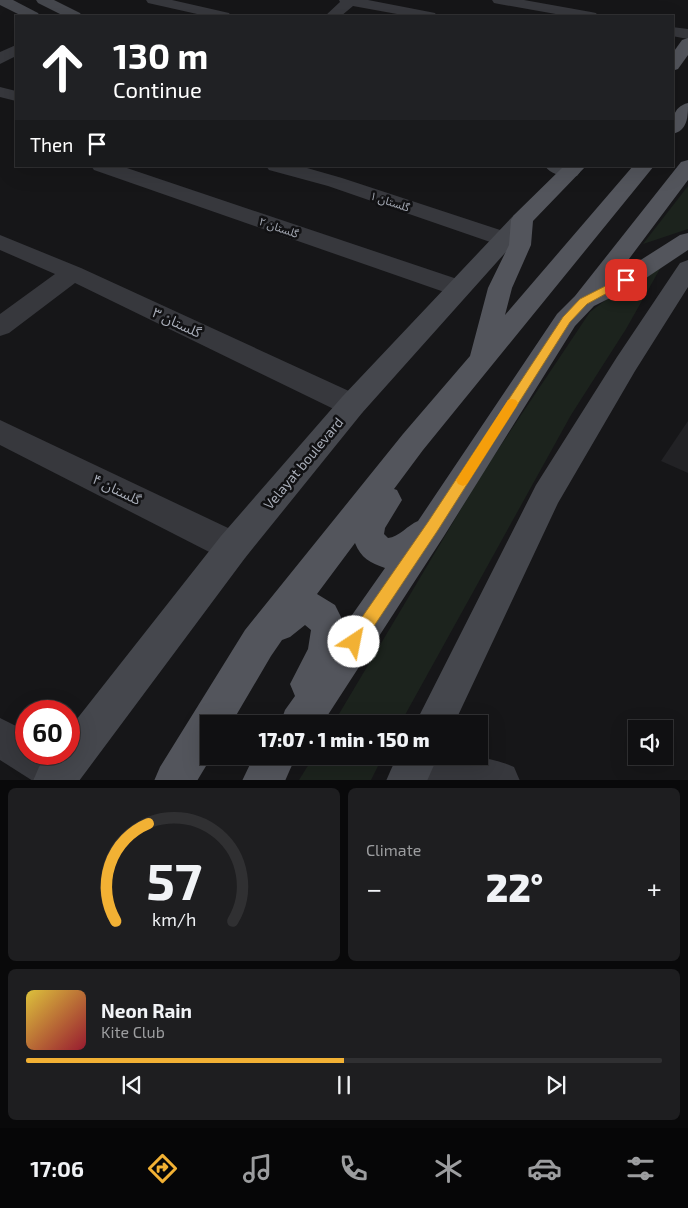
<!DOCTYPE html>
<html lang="en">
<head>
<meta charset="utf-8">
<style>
  :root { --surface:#101012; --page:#1e1e20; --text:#f1f3f6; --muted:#9c9d9f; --line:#303032; --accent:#f2b134 }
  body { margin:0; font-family:"Exo 2","Noto Sans Arabic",sans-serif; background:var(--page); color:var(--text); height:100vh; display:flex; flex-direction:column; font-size:19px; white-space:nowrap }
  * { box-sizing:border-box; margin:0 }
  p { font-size:16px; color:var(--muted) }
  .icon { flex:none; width:28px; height:28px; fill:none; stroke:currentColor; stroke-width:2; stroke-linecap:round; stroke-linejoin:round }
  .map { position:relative; height:780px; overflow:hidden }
  .panel { display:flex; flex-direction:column; gap:8px; padding:8px; background:#09090a; flex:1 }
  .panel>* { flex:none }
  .guide { position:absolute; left:15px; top:15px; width:659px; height:152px; border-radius:0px; box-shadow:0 5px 20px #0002,0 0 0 1px var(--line); background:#202124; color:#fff; overflow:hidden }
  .tools { position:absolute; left:628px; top:720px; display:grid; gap:10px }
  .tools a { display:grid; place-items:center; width:45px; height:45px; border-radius:0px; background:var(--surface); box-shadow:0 5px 20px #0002,0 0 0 1px var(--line); font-size:25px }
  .speed { position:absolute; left:15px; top:700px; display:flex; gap:10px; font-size:25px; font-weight:700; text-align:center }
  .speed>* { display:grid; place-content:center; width:65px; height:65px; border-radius:50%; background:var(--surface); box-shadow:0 5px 20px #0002,0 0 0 1px var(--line); line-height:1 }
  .speed .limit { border:8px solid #d22; background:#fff; color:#111 }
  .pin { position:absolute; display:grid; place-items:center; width:42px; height:42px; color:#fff; margin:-21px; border-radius:10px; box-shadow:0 2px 8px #0006 }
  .me { position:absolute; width:55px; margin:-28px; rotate:34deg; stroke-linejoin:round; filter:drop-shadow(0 0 4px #0008) }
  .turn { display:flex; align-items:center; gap:18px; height:105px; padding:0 15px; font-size:22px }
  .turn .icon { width:65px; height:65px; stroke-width:2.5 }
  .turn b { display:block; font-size:35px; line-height:42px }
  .then { display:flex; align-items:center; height:48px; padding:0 15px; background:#0003; gap:10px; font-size:19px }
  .big { font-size:38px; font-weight:800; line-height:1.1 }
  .panel .card { flex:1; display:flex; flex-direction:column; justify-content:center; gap:8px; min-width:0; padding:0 18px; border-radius:8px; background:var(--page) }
  .panel .dial { align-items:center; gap:0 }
  .dial svg { height:130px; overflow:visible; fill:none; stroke:var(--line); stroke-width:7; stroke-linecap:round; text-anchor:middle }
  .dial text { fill:var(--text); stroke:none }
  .song { display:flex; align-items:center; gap:15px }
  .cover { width:60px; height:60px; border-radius:8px; background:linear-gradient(135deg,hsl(50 70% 55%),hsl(350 70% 35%)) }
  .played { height:5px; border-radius:2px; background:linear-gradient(90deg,var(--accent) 50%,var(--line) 50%) }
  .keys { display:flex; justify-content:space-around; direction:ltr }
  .heat { display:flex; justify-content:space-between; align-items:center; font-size:28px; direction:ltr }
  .panel .tiles { flex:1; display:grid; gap:8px; grid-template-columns:1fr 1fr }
  .card:last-child { grid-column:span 2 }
  .trip { position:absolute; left:200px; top:715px; width:288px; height:50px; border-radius:0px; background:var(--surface); box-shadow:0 5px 20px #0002,0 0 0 1px var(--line); font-weight:800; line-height:50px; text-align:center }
  .menu { display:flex; height:80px; justify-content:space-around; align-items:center; background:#060607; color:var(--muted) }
  .menu .icon { width:35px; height:35px }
  .menu .on { color:var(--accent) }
  .menu b { font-size:22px; color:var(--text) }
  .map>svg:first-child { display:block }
  .built { fill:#222225 }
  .green { fill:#1c231d }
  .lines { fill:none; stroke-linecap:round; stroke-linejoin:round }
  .minor { fill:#37383d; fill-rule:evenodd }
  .secondary { fill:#45474d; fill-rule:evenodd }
  .primary { fill:#53555c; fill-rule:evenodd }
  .route { fill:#f2b134; stroke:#9d7322 }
  .slow { fill:#f59e0b }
  .labels { text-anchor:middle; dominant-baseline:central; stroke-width:5; stroke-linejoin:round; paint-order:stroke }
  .far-street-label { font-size:11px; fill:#a8adb8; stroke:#111113 }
  .street-label { font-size:14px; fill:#a8adb8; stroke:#111113 }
</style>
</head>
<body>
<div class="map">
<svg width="688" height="781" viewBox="0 0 688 781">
  <rect width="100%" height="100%" fill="#161618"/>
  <path class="built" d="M688,421V473L661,461Z"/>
  <g class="green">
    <path d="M688,186V229L643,244Z"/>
    <path d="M670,251L626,329L571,415L400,724H333L483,472L590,312Z"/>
    <path d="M314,756H383L371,780H299Z"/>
  </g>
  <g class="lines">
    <g class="minor">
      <path d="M146,0H172L229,13L231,16H206L148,3Z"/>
      <path d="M339,0H368L430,12L435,13L437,16H408L353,6L341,16H325L340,2Z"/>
      <path d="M492,0H524L591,12L596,13L598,16H567L499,4L494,3Z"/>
      <path d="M672,27L688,29V39L672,36Z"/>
      <path d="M16,45V56L0,64V52Z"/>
      <path d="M0,87L16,91V101L0,97Z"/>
      <path d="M91,166H121L466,282L470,288L466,294L458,296L450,294L94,170Z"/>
      <path d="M266,166H300L342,178L512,234L515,239L512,244L504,246L496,244L328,186L269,170Z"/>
      <path d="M0,235L81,268L362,397L366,405L362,413L352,416L342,413L75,283L9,333L0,336V314L55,274L0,250Z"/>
      <path d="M0,420L245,536L249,547L245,558L233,562L221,558L0,445Z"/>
      <path d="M0,718L26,731V754H65L73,759L79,773L76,781H33L0,760Z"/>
      <path d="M397,756C436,756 478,751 514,767L520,781H399L393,766Z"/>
    </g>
    <g class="secondary">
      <path d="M0,0H13L38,13L40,16H22L0,5Z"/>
      <path d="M36,0H54L80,13L82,16H64L38,3Z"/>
      <path d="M545,166H573L580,172L577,176C567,179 551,175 545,166Z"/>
      <path d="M522,213L530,215L533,220L530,225L362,413L245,558L79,781H33L39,767L49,754H69V729L221,536L342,397L514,215Z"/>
      <path d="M688,260V287L635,371L558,503L454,724H415L536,485L617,357L680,263Z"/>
      <path d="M397,756H438L427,781H386Z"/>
    </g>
    <g class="primary">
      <path d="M688,38V55L678,69L672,71V54L682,40Z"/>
      <path d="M688,103C688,116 688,131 672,134C672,121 672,107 688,103Z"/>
      <path d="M688,160V180L617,275L680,235L688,233V250L634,286L594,306L575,326L444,536L322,724H280L285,710L295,696L290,684L308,649L311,630L305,625L290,637L282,640L271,656L231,724H209V756H212L197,781H154L160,767L245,630L403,434L470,356L488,288L509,245L511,220L514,215L564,166H586L533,221L531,245L512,288L505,315L633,166H654L423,450L394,489L397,490L402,500L385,528L384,534L388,538C399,537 408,525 418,521L557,314L575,296L681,162ZM355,543C361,558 370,563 385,568L345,625L335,605L317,594Z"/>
      <path d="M254,756H296L285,781H242Z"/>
    </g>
  </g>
  <path class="route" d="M623,277H629L631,280L587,304L570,322L438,530L360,647L354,649L349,647L347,642L349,636L428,522L563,317L580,299Z"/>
  <path class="slow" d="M512,399L516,400L518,403L516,407L467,484L463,486L458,484L456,480L458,477L508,400Z"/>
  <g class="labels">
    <g class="far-street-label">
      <text transform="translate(390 201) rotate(18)">گلستان ۱</text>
      <text transform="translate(279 227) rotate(19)">گلستان ۲</text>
    </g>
    <g class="street-label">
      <text transform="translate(177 322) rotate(25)">گلستان ۳</text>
      <text transform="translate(303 463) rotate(-50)">Velayat boulevard</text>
      <text transform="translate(117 489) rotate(26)">گلستان ۴</text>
    </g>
  </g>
</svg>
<div class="tools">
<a><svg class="icon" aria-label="sound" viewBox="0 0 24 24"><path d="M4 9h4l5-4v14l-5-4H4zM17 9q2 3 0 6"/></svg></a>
</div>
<div class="speed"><div class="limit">60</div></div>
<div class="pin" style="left:626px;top:280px;background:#d93025"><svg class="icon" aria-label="arrive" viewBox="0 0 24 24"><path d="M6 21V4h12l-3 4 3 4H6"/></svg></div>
<svg class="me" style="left:354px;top:642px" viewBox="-20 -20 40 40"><circle r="19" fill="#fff"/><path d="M0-13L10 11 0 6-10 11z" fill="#f2b134"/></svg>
<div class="trip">17:07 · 1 min · 150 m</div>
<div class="guide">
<div class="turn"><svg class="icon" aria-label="ahead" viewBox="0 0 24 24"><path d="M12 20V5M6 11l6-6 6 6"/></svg><div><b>130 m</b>Continue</div></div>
<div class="then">Then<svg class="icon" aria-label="arrive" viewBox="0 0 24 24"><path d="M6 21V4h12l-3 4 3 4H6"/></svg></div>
</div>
</div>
<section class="panel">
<div class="tiles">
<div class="card dial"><svg viewBox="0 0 100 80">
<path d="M14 69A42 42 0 1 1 86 69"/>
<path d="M14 69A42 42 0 0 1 34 9" stroke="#f2b134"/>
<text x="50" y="56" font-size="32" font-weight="700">57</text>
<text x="50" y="72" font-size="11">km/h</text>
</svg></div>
<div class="card"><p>Climate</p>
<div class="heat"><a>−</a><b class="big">22°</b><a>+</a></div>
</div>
<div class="card">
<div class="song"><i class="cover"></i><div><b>Neon Rain</b><p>Kite Club</p></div></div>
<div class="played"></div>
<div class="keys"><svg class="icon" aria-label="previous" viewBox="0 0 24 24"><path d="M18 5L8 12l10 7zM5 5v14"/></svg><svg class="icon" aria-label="pause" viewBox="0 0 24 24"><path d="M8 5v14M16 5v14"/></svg><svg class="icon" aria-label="next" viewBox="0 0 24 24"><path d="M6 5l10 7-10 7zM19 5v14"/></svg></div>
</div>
</div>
</section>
<nav class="menu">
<b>17:06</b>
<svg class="icon on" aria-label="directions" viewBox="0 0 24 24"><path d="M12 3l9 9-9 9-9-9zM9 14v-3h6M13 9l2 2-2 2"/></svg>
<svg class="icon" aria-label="music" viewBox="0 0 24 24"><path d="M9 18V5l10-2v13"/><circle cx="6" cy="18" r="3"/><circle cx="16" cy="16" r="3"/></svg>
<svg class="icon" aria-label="phone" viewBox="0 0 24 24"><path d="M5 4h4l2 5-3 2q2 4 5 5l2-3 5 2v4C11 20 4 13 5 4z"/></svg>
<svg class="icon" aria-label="climate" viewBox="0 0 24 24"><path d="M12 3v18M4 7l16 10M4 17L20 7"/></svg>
<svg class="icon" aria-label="car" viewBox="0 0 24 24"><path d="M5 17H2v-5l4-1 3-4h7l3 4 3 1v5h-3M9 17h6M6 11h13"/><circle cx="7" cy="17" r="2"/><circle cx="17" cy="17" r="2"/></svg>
<svg class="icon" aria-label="filters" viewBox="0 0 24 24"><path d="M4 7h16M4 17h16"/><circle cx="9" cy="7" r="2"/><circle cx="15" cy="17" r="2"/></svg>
</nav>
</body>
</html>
